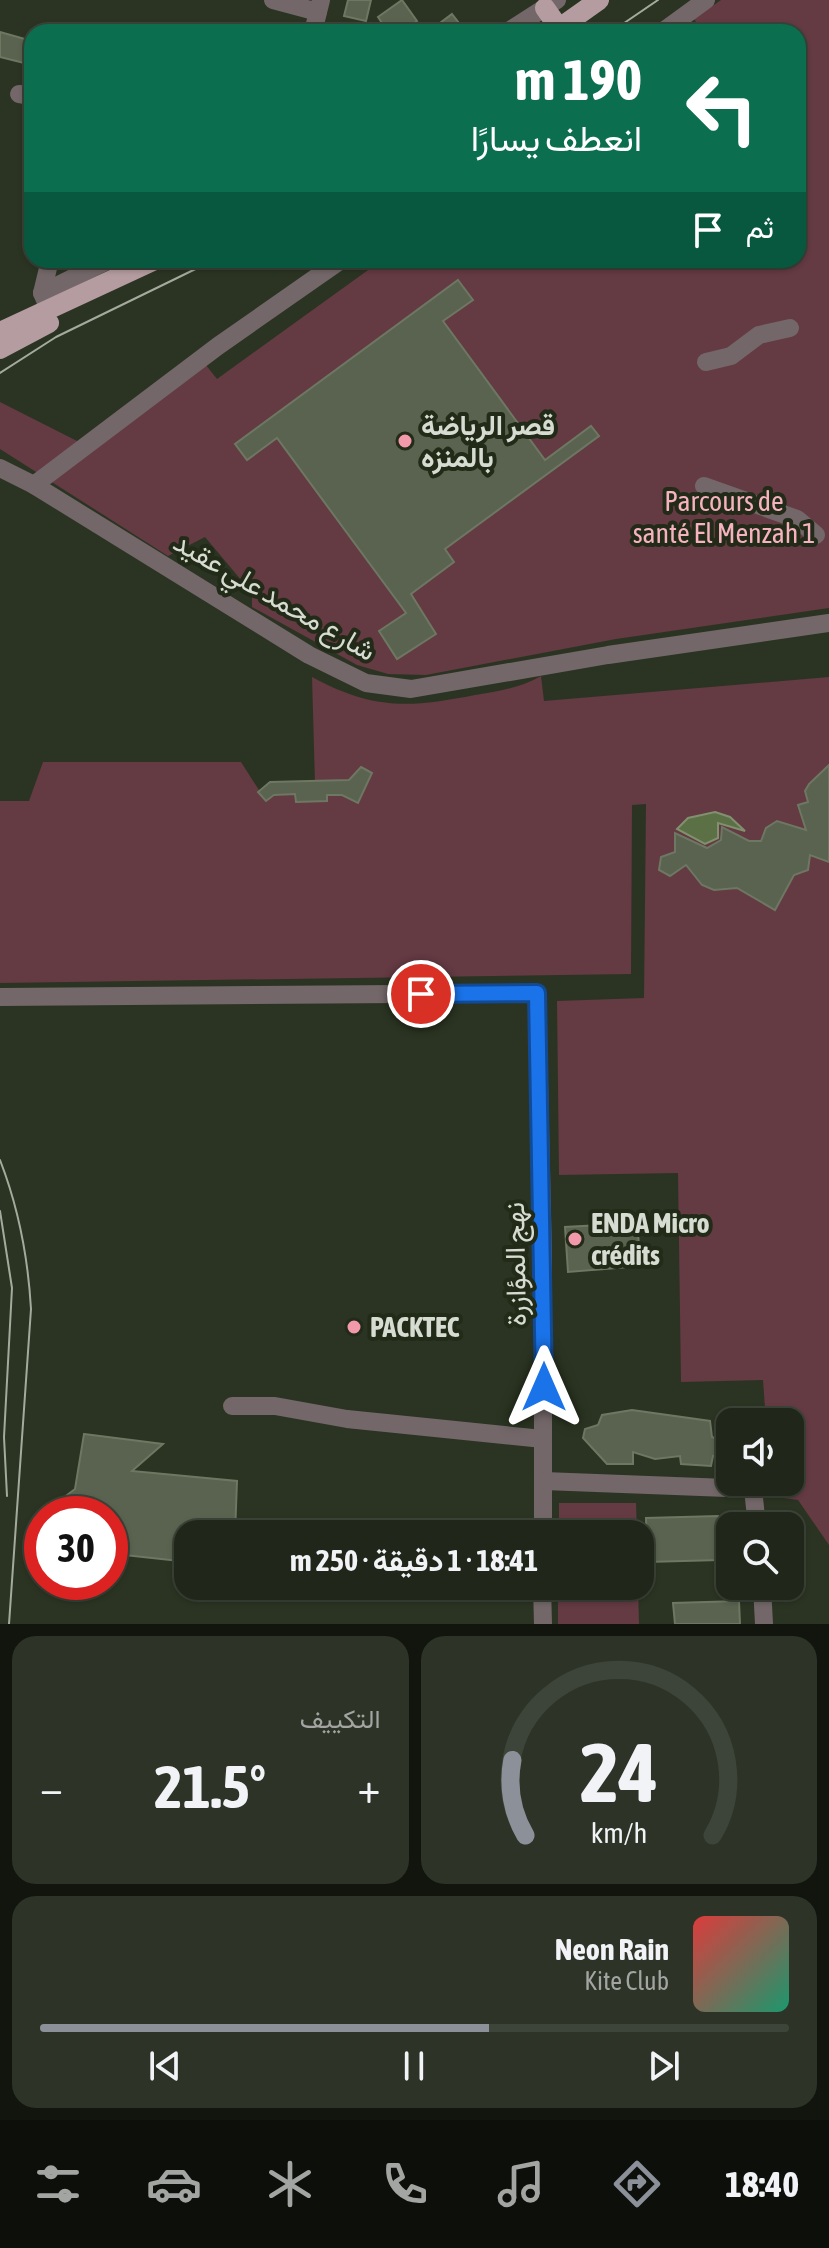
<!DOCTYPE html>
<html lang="ar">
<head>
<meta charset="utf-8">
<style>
  :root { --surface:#20271a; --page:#2d3327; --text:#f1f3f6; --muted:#a2a5a2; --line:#3d4439; --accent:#8c9099 }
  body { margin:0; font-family:"Asap Condensed",Vazirmatn,sans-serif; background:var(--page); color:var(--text); direction:rtl; height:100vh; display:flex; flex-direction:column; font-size:30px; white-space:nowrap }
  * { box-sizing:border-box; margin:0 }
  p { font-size:26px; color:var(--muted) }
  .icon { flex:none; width:44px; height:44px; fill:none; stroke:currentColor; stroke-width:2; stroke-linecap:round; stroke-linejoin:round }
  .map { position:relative; height:1624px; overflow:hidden; direction:ltr }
  .sheet { display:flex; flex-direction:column; gap:12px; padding:12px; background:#12150e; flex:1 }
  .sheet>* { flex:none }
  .banner { position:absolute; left:24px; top:24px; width:782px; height:244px; border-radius:24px; box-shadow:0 2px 6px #0004,0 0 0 2px var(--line); direction:rtl; background:#0b6e4f; color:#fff; overflow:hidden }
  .buttons { position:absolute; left:716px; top:1408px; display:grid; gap:16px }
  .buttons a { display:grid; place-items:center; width:88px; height:88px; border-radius:16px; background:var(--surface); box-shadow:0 2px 6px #0004,0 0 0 2px var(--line); font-size:40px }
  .speed { position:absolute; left:24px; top:1496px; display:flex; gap:16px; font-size:40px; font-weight:700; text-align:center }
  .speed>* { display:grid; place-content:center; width:104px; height:104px; border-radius:50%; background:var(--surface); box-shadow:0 2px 6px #0004,0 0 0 2px var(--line); line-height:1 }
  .speed .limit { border:12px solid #d22; background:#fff; color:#111 }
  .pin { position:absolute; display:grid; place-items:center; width:68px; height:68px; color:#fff; margin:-34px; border:4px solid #fff; border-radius:50%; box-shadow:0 2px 8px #0007 }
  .me { position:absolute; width:88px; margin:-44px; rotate:0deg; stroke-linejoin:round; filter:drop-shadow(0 0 6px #0008) }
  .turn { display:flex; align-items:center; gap:28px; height:168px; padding:0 32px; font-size:36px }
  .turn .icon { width:104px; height:104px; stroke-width:2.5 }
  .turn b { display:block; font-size:56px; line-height:68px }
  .then { display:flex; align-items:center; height:76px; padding:0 32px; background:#0003; gap:16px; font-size:30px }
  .big { font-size:60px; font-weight:700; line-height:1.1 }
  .sheet .card { flex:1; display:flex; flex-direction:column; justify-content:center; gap:12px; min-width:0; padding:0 28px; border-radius:24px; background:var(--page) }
  .sheet .dial { align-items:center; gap:0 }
  .dial svg { height:208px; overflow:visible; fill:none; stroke:var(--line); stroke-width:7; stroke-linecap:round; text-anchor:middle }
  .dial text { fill:var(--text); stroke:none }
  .song { display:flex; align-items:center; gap:24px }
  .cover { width:96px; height:96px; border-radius:12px; background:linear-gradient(135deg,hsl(0 70% 55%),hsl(160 70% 35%)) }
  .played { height:8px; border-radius:4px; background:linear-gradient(90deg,var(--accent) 60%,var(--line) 60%) }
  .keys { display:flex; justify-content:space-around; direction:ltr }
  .heat { display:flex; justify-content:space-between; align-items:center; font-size:44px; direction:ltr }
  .sheet .tiles { flex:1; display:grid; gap:12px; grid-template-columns:1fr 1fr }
  .card:last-child { grid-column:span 2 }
  .trip { position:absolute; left:174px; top:1520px; width:480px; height:80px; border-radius:24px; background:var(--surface); box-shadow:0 2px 6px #0004,0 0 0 2px var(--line); font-weight:700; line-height:80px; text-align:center; direction:rtl }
  .dock { display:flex; height:128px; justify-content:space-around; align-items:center; background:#0d100a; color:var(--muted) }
  .dock .icon { width:56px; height:56px }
  .dock .current { color:var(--accent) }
  .dock b { font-size:36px; color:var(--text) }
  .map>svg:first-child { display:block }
  .green { fill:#643a43; fill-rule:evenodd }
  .water { fill:#5c7045; stroke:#81906f; stroke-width:2 }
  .building { fill:#59634f; stroke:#6d7762; stroke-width:2 }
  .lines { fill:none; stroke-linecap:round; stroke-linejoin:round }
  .minor { stroke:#736769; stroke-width:18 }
  .major { stroke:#b49ca0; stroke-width:20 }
  .tram { stroke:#a4ab9e; stroke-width:2 }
  .route-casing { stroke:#114b97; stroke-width:20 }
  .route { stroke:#1a73e8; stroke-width:14 }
  .poi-dot { fill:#f29aac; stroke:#222a18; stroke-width:3 }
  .labels { text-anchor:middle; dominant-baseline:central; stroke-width:8; stroke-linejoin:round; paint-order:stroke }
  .poi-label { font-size:28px; font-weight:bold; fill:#d6dcd1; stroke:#222a18; text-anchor:start }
  .park-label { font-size:28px; fill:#f5b2bf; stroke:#222a18 }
  .street-label { font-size:28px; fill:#d6dcd1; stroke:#222a18 }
</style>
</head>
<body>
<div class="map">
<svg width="829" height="1624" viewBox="0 0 829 1624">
  <rect width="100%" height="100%" fill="#2b3422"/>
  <g class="green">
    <path d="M721,0H829V608L616,639L426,675L388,674L357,665L252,607V593L205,537L168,556L0,449V402L81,443L198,355L217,379L382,260H798V32H703L694,19ZM458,280L472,300L443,321L545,460L591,426L599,436L445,549L454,562L398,603L277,438L247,460L235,444Z"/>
    <path d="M541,676L544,701L829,677V1545L798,1500L770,1496L769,1482H790V1422H766L763,1380L681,1382L678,1173L559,1175L557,1001L644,998L646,804L632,805L631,974L0,983V801H29L43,762H241L266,801L276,795L295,794L296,802L326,801L327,795H346L334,780L315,783L312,677C373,710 409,708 475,695C499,691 520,688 541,676Z"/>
    <path d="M559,1503H636L637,1534H559Z"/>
    <path d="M558,1586H638L639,1624H558Z"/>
  </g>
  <path class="water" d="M715,812L730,817L745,831L718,823V838L705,844L677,829L688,818Z"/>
  <g class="building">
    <path d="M348,0H371L366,21L344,16Z"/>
    <path d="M402,0L417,21L401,32H388L378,17Z"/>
    <path d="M452,14L466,32H428Z"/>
    <path d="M0,32L32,41V65L0,57Z"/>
    <path d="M458,280L473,300L443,321L545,460L591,426L599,436L445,549L454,562L411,594L436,634L397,659L379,631L406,613L277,438L247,460L235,444Z"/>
    <path d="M829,765V862L810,855L808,870L794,875L775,910L737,888L714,890L702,885L686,865L670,876L659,870L661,857L675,852V833L707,848L721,840L722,827L749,841H761L766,828L777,821L806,830L798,805L808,802L805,791L809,784Z"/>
    <path d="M361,767L372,773L358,803L342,795H327V801L296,802L295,794L274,795L266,801L258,792L270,782L349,780Z"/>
    <path d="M637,1223L641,1266L568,1272L565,1227Z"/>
    <path d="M632,1410L710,1421L712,1437L728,1443L727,1452L713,1456L711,1466L681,1464L680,1456L655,1459L633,1452V1464H607L583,1438L585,1429L598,1425L602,1415Z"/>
    <path d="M84,1434L163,1444L132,1471L237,1481L235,1534H188V1562L116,1554L118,1536L110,1542V1514H61L54,1505L75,1489Z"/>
    <path d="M718,1516L719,1560L647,1562L646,1518Z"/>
    <path d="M739,1601L740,1624H675L673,1603Z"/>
  </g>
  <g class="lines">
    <g class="minor">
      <path d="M273,0L318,12"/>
      <path d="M313,32L321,0"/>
      <path d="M507,32L557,0"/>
      <path d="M662,32L706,0"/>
      <path d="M19,94L32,96"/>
      <path d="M42,293L109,260"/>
      <path d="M45,300L42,293L50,260"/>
      <path d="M706,362L731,356L759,335L790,328"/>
      <path d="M0,468L34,485L309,655L366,683L411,689L608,655L829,623"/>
      <path d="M34,485L218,346L341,260"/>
      <path d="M704,486L797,519L816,535"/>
      <path d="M0,997L537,993L543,1257V1534"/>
      <path d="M232,1406H275L347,1419L543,1439"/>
      <path d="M544,1481L753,1489L757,1526"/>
      <path d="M542,1586L543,1624"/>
      <path d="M762,1586L764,1624"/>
    </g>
    <g class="major">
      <path d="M545,8L559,28"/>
      <path d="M554,32L599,0"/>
      <path d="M0,332L155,260"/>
      <path d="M0,349L49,323"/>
    </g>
    <g class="tram">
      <path d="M611,32L658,0"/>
      <path d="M0,373L56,337L214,260"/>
      <path d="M0,1160C19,1209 28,1257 31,1309L9,1624"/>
      <path d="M0,1211L12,1288L4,1437L7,1496"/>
    </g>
  </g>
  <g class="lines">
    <defs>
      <path id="route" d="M421,994L537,993L544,1387"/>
    </defs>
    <use href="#route" class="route-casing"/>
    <use href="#route" class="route"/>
  </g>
  <g class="poi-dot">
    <circle cx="405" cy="441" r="8"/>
    <circle cx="575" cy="1239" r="8"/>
    <circle cx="354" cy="1327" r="8"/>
  </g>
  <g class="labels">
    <g class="poi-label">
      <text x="421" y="425">قصر الرياضة<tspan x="421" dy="32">بالمنزه</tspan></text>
      <text x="591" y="1223">ENDA Micro<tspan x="591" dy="32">crédits</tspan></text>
      <text x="370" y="1327">PACKTEC</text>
    </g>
    <g class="park-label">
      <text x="724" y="501">Parcours de<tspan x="724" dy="32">santé El Menzah 1</tspan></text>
    </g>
    <g class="street-label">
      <text transform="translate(275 596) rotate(30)">شارع محمد علي عقيد</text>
      <text transform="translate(515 1264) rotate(-91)">نهج المؤازرة</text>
    </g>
  </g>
</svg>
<div class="buttons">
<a><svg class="icon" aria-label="sound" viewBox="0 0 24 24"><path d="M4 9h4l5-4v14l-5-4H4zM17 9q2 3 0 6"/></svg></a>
<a><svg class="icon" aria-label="search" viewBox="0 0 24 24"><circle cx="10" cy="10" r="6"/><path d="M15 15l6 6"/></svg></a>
</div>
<div class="speed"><div class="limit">30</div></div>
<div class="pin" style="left:421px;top:994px;background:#d93025"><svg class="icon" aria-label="arrive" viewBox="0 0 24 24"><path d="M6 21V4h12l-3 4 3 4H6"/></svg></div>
<svg class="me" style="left:544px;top:1387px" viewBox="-20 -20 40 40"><path d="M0-17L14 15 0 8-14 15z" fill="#1a73e8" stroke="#fff" stroke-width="4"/></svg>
<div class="trip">18:41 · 1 دقيقة · 250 m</div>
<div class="banner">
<div class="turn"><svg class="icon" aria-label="left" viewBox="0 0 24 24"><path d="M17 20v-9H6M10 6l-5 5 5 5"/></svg><div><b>190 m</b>انعطف يسارًا</div></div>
<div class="then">ثم<svg class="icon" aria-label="arrive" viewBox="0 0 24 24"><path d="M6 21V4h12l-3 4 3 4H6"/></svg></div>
</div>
</div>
<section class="sheet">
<div class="tiles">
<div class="card dial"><svg viewBox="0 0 100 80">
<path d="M14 69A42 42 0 1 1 86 69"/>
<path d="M14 69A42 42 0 0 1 9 40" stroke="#8c9099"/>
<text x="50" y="56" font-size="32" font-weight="700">24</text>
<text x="50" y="72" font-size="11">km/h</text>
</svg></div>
<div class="card"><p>التكييف</p>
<div class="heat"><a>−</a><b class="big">21.5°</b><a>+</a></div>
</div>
<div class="card">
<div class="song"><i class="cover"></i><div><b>Neon Rain</b><p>Kite Club</p></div></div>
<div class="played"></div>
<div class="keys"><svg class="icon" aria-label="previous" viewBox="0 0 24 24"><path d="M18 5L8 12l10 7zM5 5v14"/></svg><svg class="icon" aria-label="pause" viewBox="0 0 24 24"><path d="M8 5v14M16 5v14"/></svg><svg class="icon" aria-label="next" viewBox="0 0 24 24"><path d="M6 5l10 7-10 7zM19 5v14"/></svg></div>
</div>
</div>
</section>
<nav class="dock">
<b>18:40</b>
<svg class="icon current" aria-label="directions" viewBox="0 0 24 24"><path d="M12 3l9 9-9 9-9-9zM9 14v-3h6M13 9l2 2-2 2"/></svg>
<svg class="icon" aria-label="music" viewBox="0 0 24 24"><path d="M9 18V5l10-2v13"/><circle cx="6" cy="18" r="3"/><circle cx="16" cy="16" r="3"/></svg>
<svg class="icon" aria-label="phone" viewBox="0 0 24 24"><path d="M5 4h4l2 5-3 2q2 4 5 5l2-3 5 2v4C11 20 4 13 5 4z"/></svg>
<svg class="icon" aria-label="climate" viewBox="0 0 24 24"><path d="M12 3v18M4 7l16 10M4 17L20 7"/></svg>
<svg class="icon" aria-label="car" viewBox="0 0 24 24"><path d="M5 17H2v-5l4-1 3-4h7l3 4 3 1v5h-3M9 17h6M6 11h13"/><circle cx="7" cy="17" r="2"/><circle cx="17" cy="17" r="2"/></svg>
<svg class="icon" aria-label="filters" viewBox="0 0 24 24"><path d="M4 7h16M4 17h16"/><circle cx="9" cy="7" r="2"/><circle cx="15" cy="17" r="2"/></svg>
</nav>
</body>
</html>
